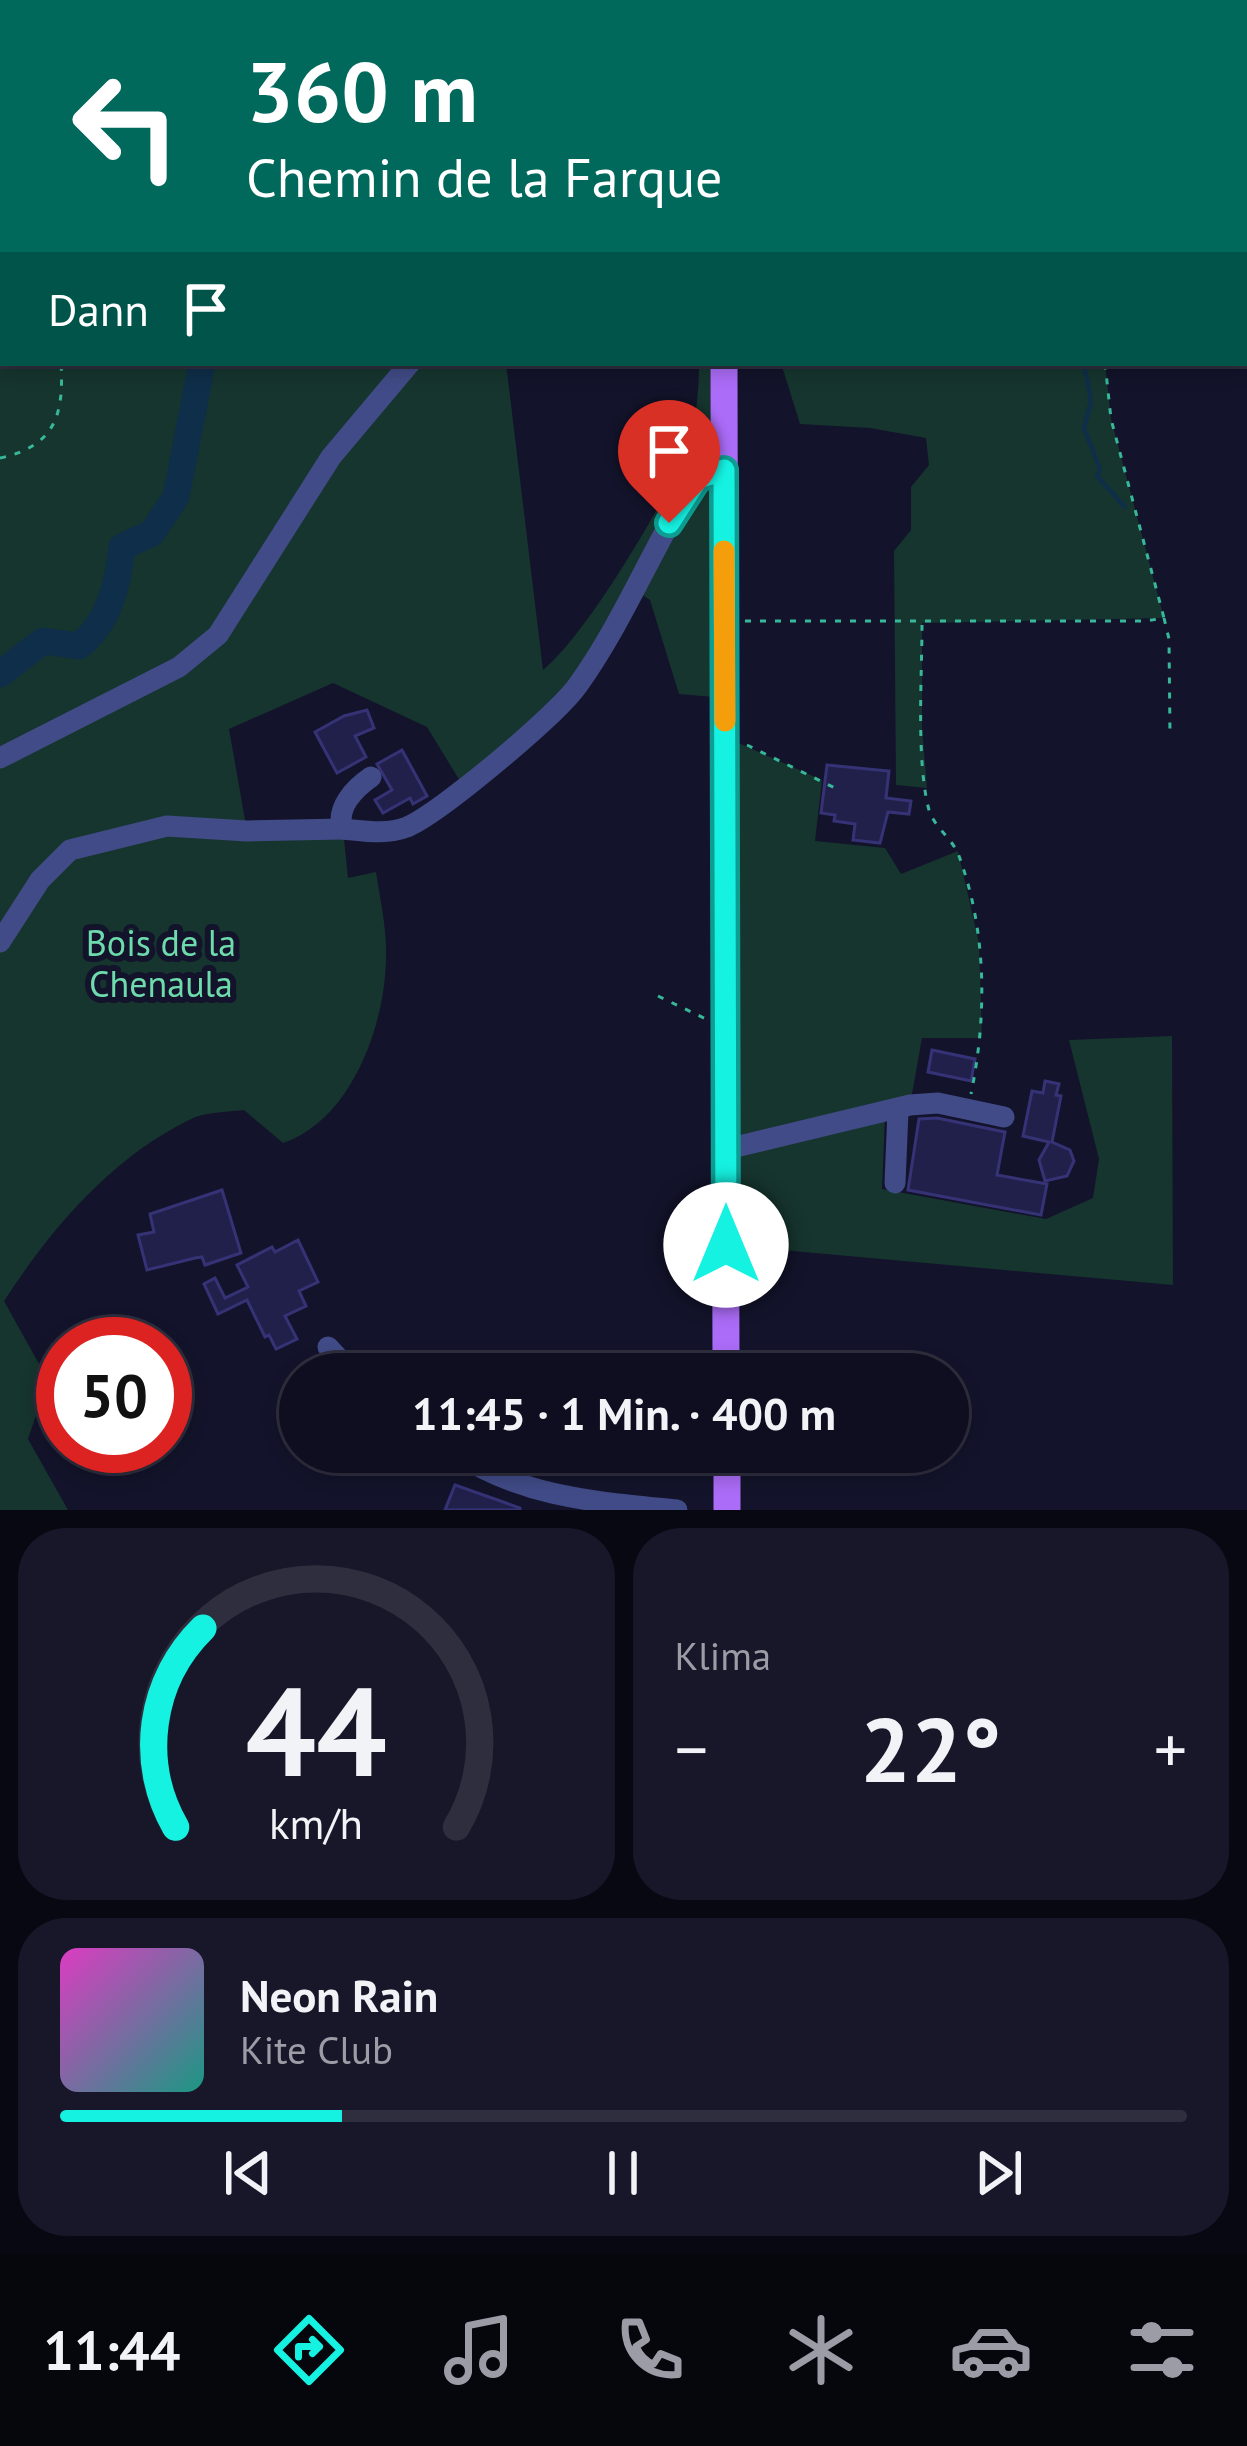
<!DOCTYPE html>
<html lang="de">
<head>
<meta charset="utf-8">
<style>
  :root { --surface:#0e0e20; --page:#171729; --text:#f1f3f6; --muted:#9b9ca5; --line:#2e2e3e; --accent:#16f2e2 }
  body { margin:0; font-family:"PT Sans",sans-serif; background:var(--page); color:var(--text); height:100vh; display:flex; flex-direction:column; font-size:45px; white-space:nowrap }
  * { box-sizing:border-box; margin:0 }
  p { font-size:39px; color:var(--muted) }
  .icon { flex:none; width:66px; height:66px; fill:none; stroke:currentColor; stroke-width:2; stroke-linecap:round; stroke-linejoin:round }
  .map { position:relative; height:1510px; overflow:hidden }
  .side { display:flex; flex-direction:column; gap:18px; padding:18px; background:#080812; flex:1 }
  .side>* { flex:none }
  .guide { position:absolute; left:0px; top:0px; width:1248px; height:366px; box-shadow:0 6px 18px #0003,0 0 0 3px var(--line); background:#00695c; color:#fff; overflow:hidden }
  .speed { position:absolute; left:36px; top:1317px; display:flex; gap:24px; font-size:60px; font-weight:700; text-align:center }
  .speed>* { display:grid; place-content:center; width:156px; height:156px; border-radius:50%; background:var(--surface); box-shadow:0 6px 18px #0003,0 0 0 3px var(--line); line-height:1 }
  .speed .limit { border:18px solid #d22; background:#fff; color:#111 }
  .pin { position:absolute; display:grid; place-items:center; width:102px; height:102px; color:#fff; margin:-123px -51px; border-radius:50% 50% 50% 0; rotate:-45deg; box-shadow:0 0 12px #0007 }
  .pin .icon { rotate:45deg }
  .me { position:absolute; width:132px; margin:-66px; rotate:0deg; stroke-linejoin:round; filter:drop-shadow(0 0 9px #0008) }
  .turn { display:flex; align-items:center; gap:42px; height:252px; padding:0 48px; font-size:54px }
  .turn .icon { width:156px; height:156px; stroke-width:2.5 }
  .turn b { display:block; font-size:84px; line-height:102px }
  .then { display:flex; align-items:center; height:114px; padding:0 48px; background:#0003; gap:24px; font-size:45px }
  .big { font-size:90px; font-weight:700; line-height:1.1 }
  .side .widget { flex:1; display:flex; flex-direction:column; justify-content:center; gap:18px; min-width:0; padding:0 42px; border-radius:48px; background:var(--page) }
  .side .dial { align-items:center; gap:0 }
  .dial svg { height:312px; overflow:visible; fill:none; stroke:var(--line); stroke-width:7; stroke-linecap:round; text-anchor:middle }
  .dial text { fill:var(--text); stroke:none }
  .song { display:flex; align-items:center; gap:36px }
  .cover { width:144px; height:144px; border-radius:18px; background:linear-gradient(135deg,hsl(310 70% 55%),hsl(170 70% 35%)) }
  .played { height:12px; border-radius:6px; background:linear-gradient(90deg,var(--accent) 25%,var(--line) 25%) }
  .keys { display:flex; justify-content:space-around; direction:ltr }
  .heat { display:flex; justify-content:space-between; align-items:center; font-size:66px; direction:ltr }
  .side .tiles { flex:1; display:grid; gap:18px; grid-template-columns:1fr 1fr }
  .widget:last-child { grid-column:span 2 }
  .trip { position:absolute; left:279px; top:1353px; width:690px; height:120px; border-radius:60px; background:var(--surface); box-shadow:0 6px 18px #0003,0 0 0 3px var(--line); font-weight:700; line-height:120px; text-align:center }
  .tab-bar { display:flex; height:192px; justify-content:space-around; align-items:center; background:#06060d; color:var(--muted) }
  .tab-bar .icon { width:84px; height:84px }
  .tab-bar .on { color:var(--accent) }
  .tab-bar b { font-size:54px; color:var(--text) }
  .map>svg:first-child { display:block }
  .green { fill:#16352e }
  .lines { fill:none; stroke-linecap:round; stroke-linejoin:round }
  .stream { stroke:#0f2e49; stroke-width:4.5 }
  .river { stroke:#0f2e49; stroke-width:27 }
  .building { fill:#21204b; stroke:#353376; stroke-width:3 }
  .path { stroke:#38b89a; stroke-width:3; stroke-dasharray:6 9; stroke-linecap:butt }
  .minor { stroke:#414b87; stroke-width:21 }
  .major { stroke:#ab6cf7; stroke-width:27 }
  .route-casing { stroke:#0e9d93; stroke-width:30 }
  .route { stroke:#16f2e2; stroke-width:21 }
  .slow { stroke:#f59e0b; stroke-width:21 }
  .labels { text-anchor:middle; dominant-baseline:central; stroke-width:12; stroke-linejoin:round; paint-order:stroke }
  .park-label { font-size:36px; fill:#6ddbac; stroke:#13132b }
</style>
</head>
<body>
<div class="map">
<svg width="1247" height="1510" viewBox="0 0 1247 1510">
  <rect width="100%" height="100%" fill="#13132b"/>
  <g class="green">
    <path d="M0,0H642V3H3V363H506L543,670C586,635 662,507 685,454C696,426 699,393 699,363H724L725,698L679,694L650,600L632,588L577,688L463,786L427,727L333,683L229,729L247,831L343,829L348,878L376,872C380,899 387,929 386,956C386,1023 352,1120 283,1143L244,1110C227,1112 204,1112 189,1120C110,1159 51,1229 4,1301L48,1380L28,1439L68,1510H0Z"/>
    <path d="M723,0H1247V232L1245,3Z"/>
    <path d="M781,363H1105L1111,419L1164,618L922,623V727L927,788L896,785L894,551L911,530V487L929,465L926,438L870,428L800,424Z"/>
    <path d="M725,737L822,780L815,841L885,848L901,874L958,851L979,943L982,1038H922L910,1105L885,1115L882,1189L1046,1219L1093,1198L1099,1159L1069,1040L1172,1036L1173,1285L726,1245Z"/>
  </g>
  <g class="lines">
    <g class="stream">
      <path d="M1069,0L1071,3"/>
      <path d="M46,3L50,0"/>
      <path d="M0,25L3,24"/>
      <path d="M1084,363L1091,401L1084,428L1100,469L1097,476L1125,507"/>
    </g>
    <g class="river">
      <path d="M185,0L186,3"/>
      <path d="M0,674L43,641L79,646C109,623 118,584 122,547L152,533L176,497L202,363"/>
    </g>
  </g>
  <g class="building">
    <path d="M367,710L374,728L355,736L366,757L337,773L315,732L344,716Z"/>
    <path d="M402,750L427,796L413,804L410,798L383,813L375,800L392,790L377,764Z"/>
    <path d="M827,765L889,771L886,798L911,801L909,814L888,812L880,843L853,840L855,824L834,821L835,815L821,813Z"/>
    <path d="M932,1050L975,1059L971,1081L928,1072Z"/>
    <path d="M1045,1081L1059,1084L1056,1095L1061,1096L1052,1142L1070,1150L1074,1161L1067,1176L1045,1181L1039,1160L1049,1142L1023,1136L1032,1091L1043,1093Z"/>
    <path d="M937,1118L1005,1132L997,1175L1047,1184L1041,1215L908,1190L919,1119Z"/>
    <path d="M222,1190L241,1253L205,1265L202,1257L195,1258L147,1270L138,1235L154,1232L150,1214Z"/>
    <path d="M298,1240L318,1282L299,1291L306,1306L285,1316L297,1339L276,1349L269,1335L265,1337L247,1300L218,1314L204,1284L215,1278L225,1298L248,1287L237,1265L272,1247L275,1252Z"/>
    <path d="M455,1485L520,1508V1510H445Z"/>
  </g>
  <g class="lines">
    <g class="path">
      <path d="M21,0L22,3"/>
      <path d="M1094,0L1095,3"/>
      <path d="M1245,157H1247"/>
      <path d="M0,458C56,446 64,414 61,363"/>
      <path d="M1164,618L1169,639L1170,735"/>
      <path d="M745,621H1146L1164,618L1111,419L1105,363"/>
      <path d="M922,625C922,676 916,762 929,810C934,827 953,839 959,856C987,932 987,1016 971,1094"/>
      <path d="M747,745L837,789"/>
      <path d="M658,996L706,1019"/>
    </g>
    <g class="minor">
      <path d="M0,758L179,667L218,635L331,457L410,363"/>
      <path d="M371,777C355,788 335,808 343,829C365,831 386,835 407,827C440,813 557,715 578,685C621,625 650,554 688,491L698,479L724,470"/>
      <path d="M0,942L40,880L70,850L167,826L247,831L343,829"/>
      <path d="M727,1149L910,1105L938,1103L1004,1117"/>
      <path d="M895,1183L898,1111"/>
      <path d="M328,1347L353,1374"/>
      <path d="M455,1452C523,1498 598,1502 677,1510"/>
    </g>
    <g class="major">
      <path d="M723,0V3"/>
      <path d="M724,363L726,1374"/>
      <path d="M727,1452V1510"/>
    </g>
  </g>
  <g class="lines">
    <defs>
      <path id="route" d="M669,523L698,478L724,470L726,1245"/>
    </defs>
    <use href="#route" class="route-casing"/>
    <use href="#route" class="route"/>
    <path class="slow" d="M724,551L725,721"/>
  </g>
  <g class="labels">
    <g class="park-label">
      <text x="161" y="942">Bois de la<tspan x="161" dy="41">Chenaula</tspan></text>
    </g>
  </g>
</svg>
<div class="speed"><div class="limit">50</div></div>
<div class="pin" style="left:669px;top:523px;background:#d93025"><svg class="icon" aria-label="arrive" viewBox="0 0 24 24"><path d="M6 21V4h12l-3 4 3 4H6"/></svg></div>
<svg class="me" style="left:726px;top:1245px" viewBox="-20 -20 40 40"><circle r="19" fill="#fff"/><path d="M0-13L10 11 0 6-10 11z" fill="#16f2e2"/></svg>
<div class="trip">11:45 · 1 Min. · 400 m</div>
<div class="guide">
<div class="turn"><svg class="icon" aria-label="left" viewBox="0 0 24 24"><path d="M17 20v-9H6M10 6l-5 5 5 5"/></svg><div><b>360 m</b>Chemin de la Farque</div></div>
<div class="then">Dann<svg class="icon" aria-label="arrive" viewBox="0 0 24 24"><path d="M6 21V4h12l-3 4 3 4H6"/></svg></div>
</div>
</div>
<section class="side">
<div class="tiles">
<div class="widget dial"><svg viewBox="0 0 100 80">
<path d="M14 69A42 42 0 1 1 86 69"/>
<path d="M14 69A42 42 0 0 1 21 18" stroke="#16f2e2"/>
<text x="50" y="56" font-size="32" font-weight="700">44</text>
<text x="50" y="72" font-size="11">km/h</text>
</svg></div>
<div class="widget"><p>Klima</p>
<div class="heat"><a>−</a><b class="big">22°</b><a>+</a></div>
</div>
<div class="widget">
<div class="song"><i class="cover"></i><div><b>Neon Rain</b><p>Kite Club</p></div></div>
<div class="played"></div>
<div class="keys"><svg class="icon" aria-label="previous" viewBox="0 0 24 24"><path d="M18 5L8 12l10 7zM5 5v14"/></svg><svg class="icon" aria-label="pause" viewBox="0 0 24 24"><path d="M8 5v14M16 5v14"/></svg><svg class="icon" aria-label="next" viewBox="0 0 24 24"><path d="M6 5l10 7-10 7zM19 5v14"/></svg></div>
</div>
</div>
</section>
<nav class="tab-bar">
<b>11:44</b>
<svg class="icon on" aria-label="directions" viewBox="0 0 24 24"><path d="M12 3l9 9-9 9-9-9zM9 14v-3h6M13 9l2 2-2 2"/></svg>
<svg class="icon" aria-label="music" viewBox="0 0 24 24"><path d="M9 18V5l10-2v13"/><circle cx="6" cy="18" r="3"/><circle cx="16" cy="16" r="3"/></svg>
<svg class="icon" aria-label="phone" viewBox="0 0 24 24"><path d="M5 4h4l2 5-3 2q2 4 5 5l2-3 5 2v4C11 20 4 13 5 4z"/></svg>
<svg class="icon" aria-label="climate" viewBox="0 0 24 24"><path d="M12 3v18M4 7l16 10M4 17L20 7"/></svg>
<svg class="icon" aria-label="car" viewBox="0 0 24 24"><path d="M5 17H2v-5l4-1 3-4h7l3 4 3 1v5h-3M9 17h6M6 11h13"/><circle cx="7" cy="17" r="2"/><circle cx="17" cy="17" r="2"/></svg>
<svg class="icon" aria-label="filters" viewBox="0 0 24 24"><path d="M4 7h16M4 17h16"/><circle cx="9" cy="7" r="2"/><circle cx="15" cy="17" r="2"/></svg>
</nav>
</body>
</html>
